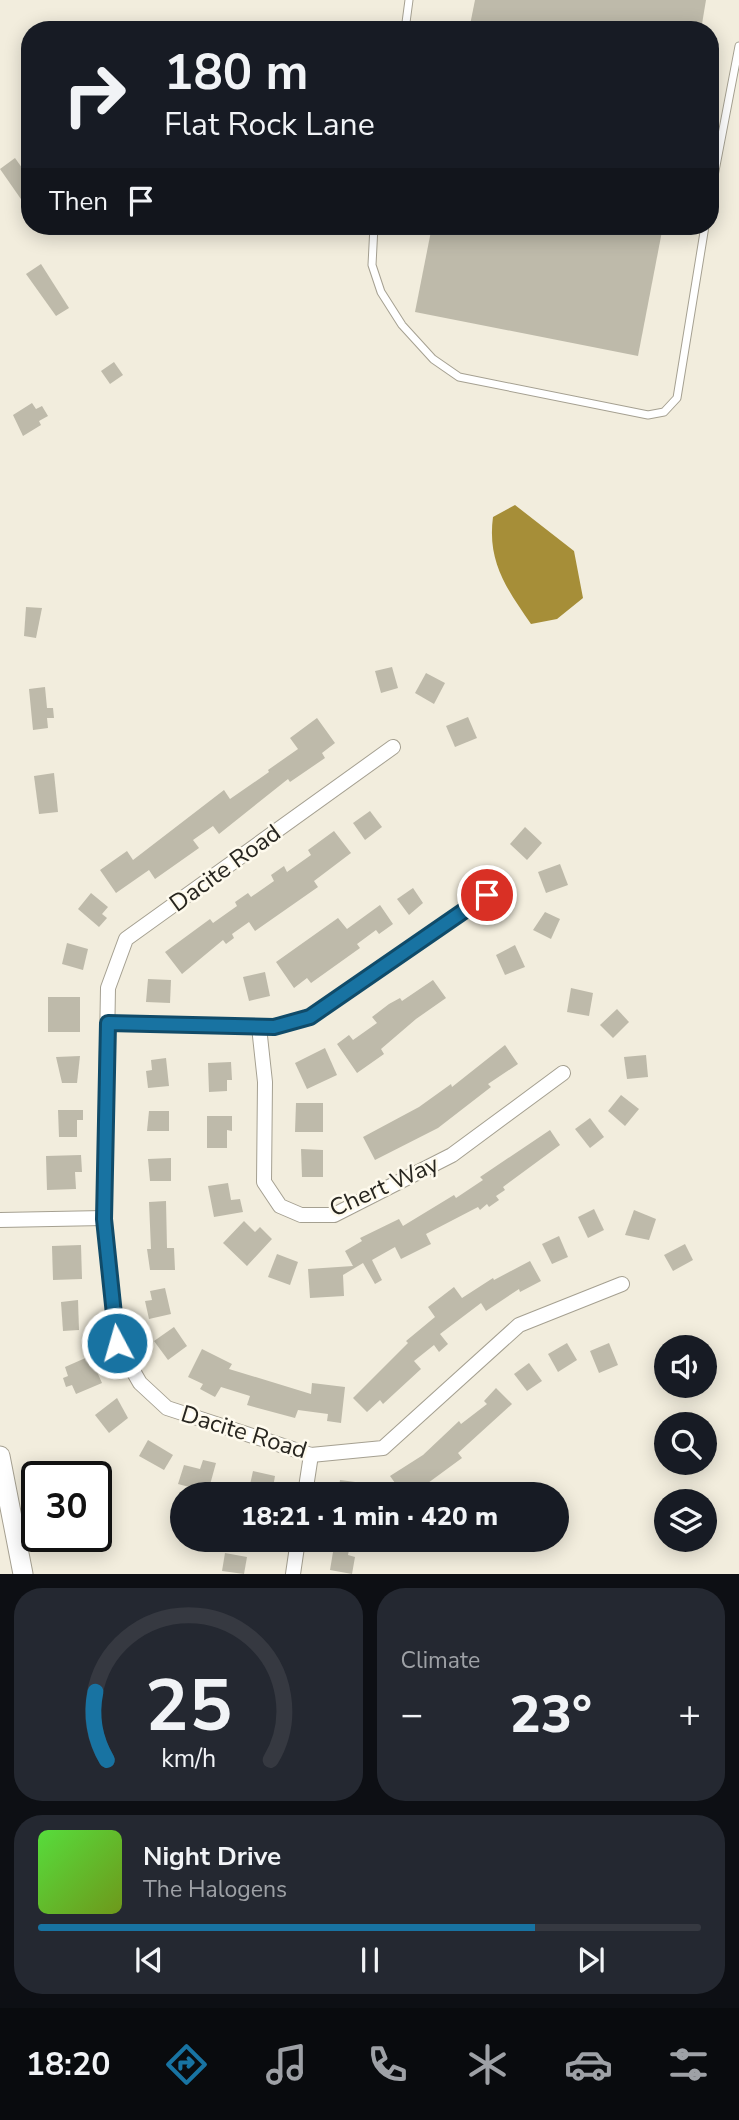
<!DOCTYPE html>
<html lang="en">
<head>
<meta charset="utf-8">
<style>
  :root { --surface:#171b24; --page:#242831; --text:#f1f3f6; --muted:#9ea1a6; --line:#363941; --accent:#1873a2 }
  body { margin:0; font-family:"Nunito Sans",sans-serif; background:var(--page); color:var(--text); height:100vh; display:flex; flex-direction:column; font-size:26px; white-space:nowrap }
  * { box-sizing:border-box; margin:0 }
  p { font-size:23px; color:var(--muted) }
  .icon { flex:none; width:38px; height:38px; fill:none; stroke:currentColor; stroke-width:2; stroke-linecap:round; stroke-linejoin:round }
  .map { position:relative; height:1574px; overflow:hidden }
  .sheet { display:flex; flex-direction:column; gap:14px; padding:14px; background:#0d0f14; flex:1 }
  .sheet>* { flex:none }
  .banner { position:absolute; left:21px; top:21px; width:698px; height:214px; border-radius:28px; box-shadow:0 4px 18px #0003; background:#171b24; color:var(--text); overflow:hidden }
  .controls { position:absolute; left:654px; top:1335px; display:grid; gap:14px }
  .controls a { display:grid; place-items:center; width:63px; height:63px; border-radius:50%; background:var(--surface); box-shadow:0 4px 18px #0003; font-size:35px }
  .speed { position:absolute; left:21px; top:1461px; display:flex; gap:14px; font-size:35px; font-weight:700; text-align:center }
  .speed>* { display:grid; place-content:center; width:91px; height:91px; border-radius:50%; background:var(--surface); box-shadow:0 4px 18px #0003; line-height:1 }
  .speed .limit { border:4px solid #111; border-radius:10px; background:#fff; color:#111 }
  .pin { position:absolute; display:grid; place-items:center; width:60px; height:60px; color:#fff; margin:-30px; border:4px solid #fff; border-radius:50%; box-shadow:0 2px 7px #0007 }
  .me { position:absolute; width:77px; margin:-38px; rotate:354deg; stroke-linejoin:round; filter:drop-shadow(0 0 5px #0008) }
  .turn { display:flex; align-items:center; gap:24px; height:147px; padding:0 28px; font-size:32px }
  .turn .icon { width:91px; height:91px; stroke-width:2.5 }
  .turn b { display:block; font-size:49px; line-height:60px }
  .then { display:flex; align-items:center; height:66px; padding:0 28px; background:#0003; gap:14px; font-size:26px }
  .big { font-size:52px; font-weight:800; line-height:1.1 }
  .sheet .card { flex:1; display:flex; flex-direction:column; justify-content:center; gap:10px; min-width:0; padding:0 24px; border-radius:28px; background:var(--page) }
  .sheet .dial { align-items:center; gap:0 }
  .dial svg { height:182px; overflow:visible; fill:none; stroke:var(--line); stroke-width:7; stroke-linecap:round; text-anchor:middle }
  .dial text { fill:var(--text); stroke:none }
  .song { display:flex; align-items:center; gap:21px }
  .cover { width:84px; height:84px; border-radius:10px; background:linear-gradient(135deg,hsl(110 70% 55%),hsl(80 70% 35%)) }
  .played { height:7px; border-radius:4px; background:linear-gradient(90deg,var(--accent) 75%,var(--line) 75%) }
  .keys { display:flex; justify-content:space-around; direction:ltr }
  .heat { display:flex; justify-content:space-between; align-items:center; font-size:38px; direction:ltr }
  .sheet .tiles { flex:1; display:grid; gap:14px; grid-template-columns:1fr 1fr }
  .card:last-child { grid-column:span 2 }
  .trip { position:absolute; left:170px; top:1482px; width:399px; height:70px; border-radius:35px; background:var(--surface); box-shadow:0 4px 18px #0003; font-weight:800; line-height:70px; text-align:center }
  .tab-bar { display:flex; height:112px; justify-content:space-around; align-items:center; background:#090b0e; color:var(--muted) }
  .tab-bar .icon { width:49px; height:49px }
  .tab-bar .selected { color:var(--accent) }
  .tab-bar b { font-size:32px; color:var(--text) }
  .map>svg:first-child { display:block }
  .water { fill:#a68e38 }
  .building { fill:#bebaaa }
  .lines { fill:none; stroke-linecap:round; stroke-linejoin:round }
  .lane-casing { stroke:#a5a091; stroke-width:9 }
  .street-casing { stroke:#a5a091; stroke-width:16 }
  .secondary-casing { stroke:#a5a091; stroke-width:21 }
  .lane { stroke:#fff; stroke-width:7 }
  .street { stroke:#fff; stroke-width:14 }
  .secondary { stroke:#fff; stroke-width:19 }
  .route-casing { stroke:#104b69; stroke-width:18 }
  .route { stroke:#1873a2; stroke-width:12 }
  .labels { text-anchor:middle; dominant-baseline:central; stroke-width:5; stroke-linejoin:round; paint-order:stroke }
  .street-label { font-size:24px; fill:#282620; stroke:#fefaed }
</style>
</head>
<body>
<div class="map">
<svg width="739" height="1574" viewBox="0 0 739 1574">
  <rect width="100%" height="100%" fill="#f2eddd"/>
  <path class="water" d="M515,505L574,551L583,598L557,619L531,624C507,589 487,562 493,517Z"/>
  <g class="building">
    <path d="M475,0H706L701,30H469Z"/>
    <path d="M15,158L30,179V197L23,202L0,169Z"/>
    <path d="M432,226H663L638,356L415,312Z"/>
    <path d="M41,264L69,308L56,316L26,274Z"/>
    <path d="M114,362L123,375L110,384L101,371Z"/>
    <path d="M32,403L36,409L42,406L48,416L39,421L41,425L23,436L13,415Z"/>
    <path d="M26,607L42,608L36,638L24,636Z"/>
    <path d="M392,667L398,688L381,693L375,671Z"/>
    <path d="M426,673L445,683L434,704L415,693Z"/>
    <path d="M45,687L47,708H53L54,718H47L48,728L33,730L29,689Z"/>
    <path d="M468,717L477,738L455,747L446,726Z"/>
    <path d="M317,718L335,743L322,753L325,758L290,782L288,779L219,834L213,826L193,840L199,848L155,879L149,870L116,893L100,870L127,851L133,860L224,790L230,799L269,772L268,770L298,749L290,738Z"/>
    <path d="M54,773L58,812L39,814L34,776Z"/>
    <path d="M370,811L382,827L365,840L353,823Z"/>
    <path d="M525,827L542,843L527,860L510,844Z"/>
    <path d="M334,831L351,853L314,881L318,887L255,931L249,922L232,934L234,938L226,944L223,940L182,974L165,952L210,919L213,923L237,906L235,902L248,893L251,897L274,881L271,875L284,866L287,872L311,855L308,850Z"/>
    <path d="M560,864L568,885L546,893L538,872Z"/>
    <path d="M413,888L423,903L409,915L397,899Z"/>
    <path d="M91,893L108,907L102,914L107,918L99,927L78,909Z"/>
    <path d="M380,905L393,924L379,934L376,930L357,944L360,948L311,983L307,978L294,988L276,962L338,918L347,929Z"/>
    <path d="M545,912L560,919L551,939L533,930Z"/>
    <path d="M67,943L88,949L83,970L62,964Z"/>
    <path d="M515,945L525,967L505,975L496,955Z"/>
    <path d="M265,972L270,996L249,1001L243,977Z"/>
    <path d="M148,979L171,980L170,1003L146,1002Z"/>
    <path d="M433,980L446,998L416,1019L381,1049L384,1054L357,1073L337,1044L349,1035L353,1040L377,1023L372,1017L389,1004L400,998L402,1001Z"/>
    <path d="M571,988L593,993L589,1016L567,1012Z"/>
    <rect x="48" y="997" width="32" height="35"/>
    <path d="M617,1009L629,1022L613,1038L600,1025Z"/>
    <path d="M505,1045L518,1064L488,1084L491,1087L438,1128L375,1160L363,1137L419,1107L451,1084L452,1087Z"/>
    <path d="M325,1048L337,1075L307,1089L295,1063Z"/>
    <path d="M646,1055L648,1077L627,1079L624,1057Z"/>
    <path d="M80,1056L77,1083H62L56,1057Z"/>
    <path d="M166,1058L169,1086L148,1088L146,1071L152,1070L151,1060Z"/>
    <path d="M231,1062L232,1080H227V1091L209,1092L208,1063Z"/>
    <path d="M621,1095L639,1109L625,1126L608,1111Z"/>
    <path d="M296,1103H323V1132H295Z"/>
    <path d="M58,1110H83V1120H77V1137H59Z"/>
    <path d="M149,1111H169V1131H147Z"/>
    <path d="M207,1116H232V1131L227,1130V1148H207Z"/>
    <path d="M590,1118L604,1137L590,1148L575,1129Z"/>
    <path d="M550,1130L560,1145L503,1187L505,1190L496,1196L499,1200L489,1207L487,1204L480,1210L478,1207L426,1234L431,1244L401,1259L395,1247L372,1260L382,1280L375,1284L363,1263L343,1275L344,1296L310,1298L308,1269L353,1266L345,1251L362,1241L360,1238L399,1219L403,1226L454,1195L456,1198L483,1180L480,1177Z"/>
    <path d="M301,1149L323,1150V1177H302Z"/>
    <path d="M81,1155L82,1172H75L76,1189L47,1190L46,1156Z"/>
    <path d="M171,1158V1181H150L148,1159Z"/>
    <path d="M228,1183L231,1200L240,1199L243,1212L214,1217L208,1186Z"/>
    <path d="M166,1201L167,1248H174L175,1270H150L147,1249H151L149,1202Z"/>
    <path d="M594,1209L604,1230L588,1238L578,1217Z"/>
    <path d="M634,1210L656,1219L649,1240L625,1235Z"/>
    <path d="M244,1221L255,1232L260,1227L272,1239L247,1266L223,1243Z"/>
    <path d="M559,1236L568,1257L552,1264L542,1244Z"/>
    <path d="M685,1244L693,1260L673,1271L664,1255Z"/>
    <path d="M81,1245L82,1279L53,1280L52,1246Z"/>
    <path d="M277,1254L298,1262L290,1285L268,1277Z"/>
    <path d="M530,1261L541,1281L520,1292L519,1289L486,1311L481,1303L440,1334L448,1344L439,1352L434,1345L414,1361L421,1369L383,1404L380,1400L367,1412L353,1398L408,1343L406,1341L435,1317L428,1307L454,1287L462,1298L493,1278L494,1280Z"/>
    <path d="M165,1288L171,1314L149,1319L145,1301L152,1300L150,1291Z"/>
    <path d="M78,1300L79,1330L63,1331L61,1302Z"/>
    <path d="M174,1327L187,1346L168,1360L154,1341Z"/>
    <path d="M567,1343L577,1360L558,1372L548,1354Z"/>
    <path d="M609,1343L618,1365L599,1373L590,1351Z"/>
    <path d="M202,1349L232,1364L229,1369L311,1394L312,1383L345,1387L341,1423L327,1421L328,1414L298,1410L295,1418L247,1405L250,1396L221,1387L215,1397L200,1389L203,1384L188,1377Z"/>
    <path d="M90,1356L102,1383L76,1394L72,1385L66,1387L63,1378L68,1376L65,1367Z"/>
    <path d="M529,1363L542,1381L527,1391L514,1374Z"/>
    <path d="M496,1388L512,1404L458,1453L462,1458L413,1494H403L390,1476L423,1455L459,1421L461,1424L487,1404L484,1401Z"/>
    <path d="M117,1398L128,1418L109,1433L95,1415Z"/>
    <path d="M148,1440L173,1455L164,1470L139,1456Z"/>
    <path d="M203,1460L216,1463L208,1492L178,1484L184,1465L200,1469Z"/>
    <path d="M253,1471L275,1476L272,1493L249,1489Z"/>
    <path d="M340,1480L363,1483L362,1494H338Z"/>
    <path d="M335,1540H351L348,1555L355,1557L352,1574L330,1570Z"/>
    <path d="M225,1553L247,1557L244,1574L222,1571Z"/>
  </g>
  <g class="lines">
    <defs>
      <g id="lane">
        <path d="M405,30L409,0"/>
        <path d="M710,197L739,46"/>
        <path d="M374,226L372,265L381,292L402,325L433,359L459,377L648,415L664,412L677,398L705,226"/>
      </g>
      <g id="street">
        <path d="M393,747L126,939L108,988L104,1218L117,1343L140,1383L167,1408L311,1455L383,1448L519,1325L622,1284"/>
        <path d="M108,1023L273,1027L310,1017L487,895"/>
        <path d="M259,1027L265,1082L264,1182L280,1206L301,1215H334L452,1155L563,1073"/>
        <path d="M0,1220L104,1218"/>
        <path d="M305,1494L311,1455"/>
        <path d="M293,1574L298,1540"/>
      </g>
      <path id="secondary" d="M0,1456L23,1574"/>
    </defs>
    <use href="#lane" class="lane-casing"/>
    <use href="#street" class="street-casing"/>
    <use href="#secondary" class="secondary-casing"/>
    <use href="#lane" class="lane"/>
    <use href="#street" class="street"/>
    <use href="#secondary" class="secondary"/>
  </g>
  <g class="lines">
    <defs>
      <path id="route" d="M117,1343L104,1219L108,1023L274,1027L310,1017L487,895"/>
    </defs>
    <use href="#route" class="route-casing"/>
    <use href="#route" class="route"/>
  </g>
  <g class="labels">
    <g class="street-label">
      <text transform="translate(225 868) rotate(-36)">Dacite Road</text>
      <text transform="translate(384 1186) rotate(-24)">Chert Way</text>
      <text transform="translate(244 1432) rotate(17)">Dacite Road</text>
    </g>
  </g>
</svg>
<div class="controls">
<a><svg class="icon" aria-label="sound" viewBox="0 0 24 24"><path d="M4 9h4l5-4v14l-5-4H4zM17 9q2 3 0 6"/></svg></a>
<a><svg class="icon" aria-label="search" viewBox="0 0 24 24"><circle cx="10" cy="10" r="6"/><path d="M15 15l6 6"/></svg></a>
<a><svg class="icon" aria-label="layers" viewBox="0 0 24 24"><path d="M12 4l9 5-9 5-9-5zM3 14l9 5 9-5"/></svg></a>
</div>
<div class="speed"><div class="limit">30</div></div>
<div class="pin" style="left:487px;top:895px;background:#d93025"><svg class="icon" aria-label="arrive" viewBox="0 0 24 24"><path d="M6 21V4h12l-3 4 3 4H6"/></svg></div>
<svg class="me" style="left:117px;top:1343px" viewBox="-20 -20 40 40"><circle r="17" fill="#1873a2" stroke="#fff" stroke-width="3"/><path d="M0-11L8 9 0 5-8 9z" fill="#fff"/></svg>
<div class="trip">18:21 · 1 min · 420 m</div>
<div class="banner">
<div class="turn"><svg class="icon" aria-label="right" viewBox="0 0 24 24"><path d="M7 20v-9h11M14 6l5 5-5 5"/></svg><div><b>180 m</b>Flat Rock Lane</div></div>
<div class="then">Then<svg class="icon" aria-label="arrive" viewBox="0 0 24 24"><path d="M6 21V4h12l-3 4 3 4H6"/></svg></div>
</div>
</div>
<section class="sheet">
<div class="tiles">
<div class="card dial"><svg viewBox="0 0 100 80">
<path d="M14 69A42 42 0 1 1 86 69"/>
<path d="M14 69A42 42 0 0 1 9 39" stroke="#1873a2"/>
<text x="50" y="56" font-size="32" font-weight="700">25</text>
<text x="50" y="72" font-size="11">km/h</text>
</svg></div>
<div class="card"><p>Climate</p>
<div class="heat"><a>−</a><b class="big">23°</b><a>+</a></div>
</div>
<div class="card">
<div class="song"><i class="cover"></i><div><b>Night Drive</b><p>The Halogens</p></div></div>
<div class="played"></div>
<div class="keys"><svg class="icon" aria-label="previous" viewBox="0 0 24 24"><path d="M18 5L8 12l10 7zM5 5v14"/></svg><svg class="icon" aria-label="pause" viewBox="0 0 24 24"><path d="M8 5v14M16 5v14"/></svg><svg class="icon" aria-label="next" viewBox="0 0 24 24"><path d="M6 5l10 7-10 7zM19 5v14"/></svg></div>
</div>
</div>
</section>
<nav class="tab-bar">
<b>18:20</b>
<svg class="icon selected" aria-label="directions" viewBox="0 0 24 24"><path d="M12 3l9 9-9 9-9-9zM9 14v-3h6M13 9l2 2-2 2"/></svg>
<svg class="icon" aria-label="music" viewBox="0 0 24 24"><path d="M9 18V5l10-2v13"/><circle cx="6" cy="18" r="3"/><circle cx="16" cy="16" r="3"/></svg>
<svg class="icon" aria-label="phone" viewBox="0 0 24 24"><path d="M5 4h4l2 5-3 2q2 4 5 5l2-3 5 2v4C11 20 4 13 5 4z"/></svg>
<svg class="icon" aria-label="climate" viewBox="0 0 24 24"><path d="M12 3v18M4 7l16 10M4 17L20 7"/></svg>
<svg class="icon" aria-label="car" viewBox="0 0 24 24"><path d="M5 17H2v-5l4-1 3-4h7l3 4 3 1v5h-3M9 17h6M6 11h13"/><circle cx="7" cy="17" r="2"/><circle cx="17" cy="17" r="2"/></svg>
<svg class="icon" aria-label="filters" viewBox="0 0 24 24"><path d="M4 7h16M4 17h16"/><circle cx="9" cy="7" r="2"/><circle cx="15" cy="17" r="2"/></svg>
</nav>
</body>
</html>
